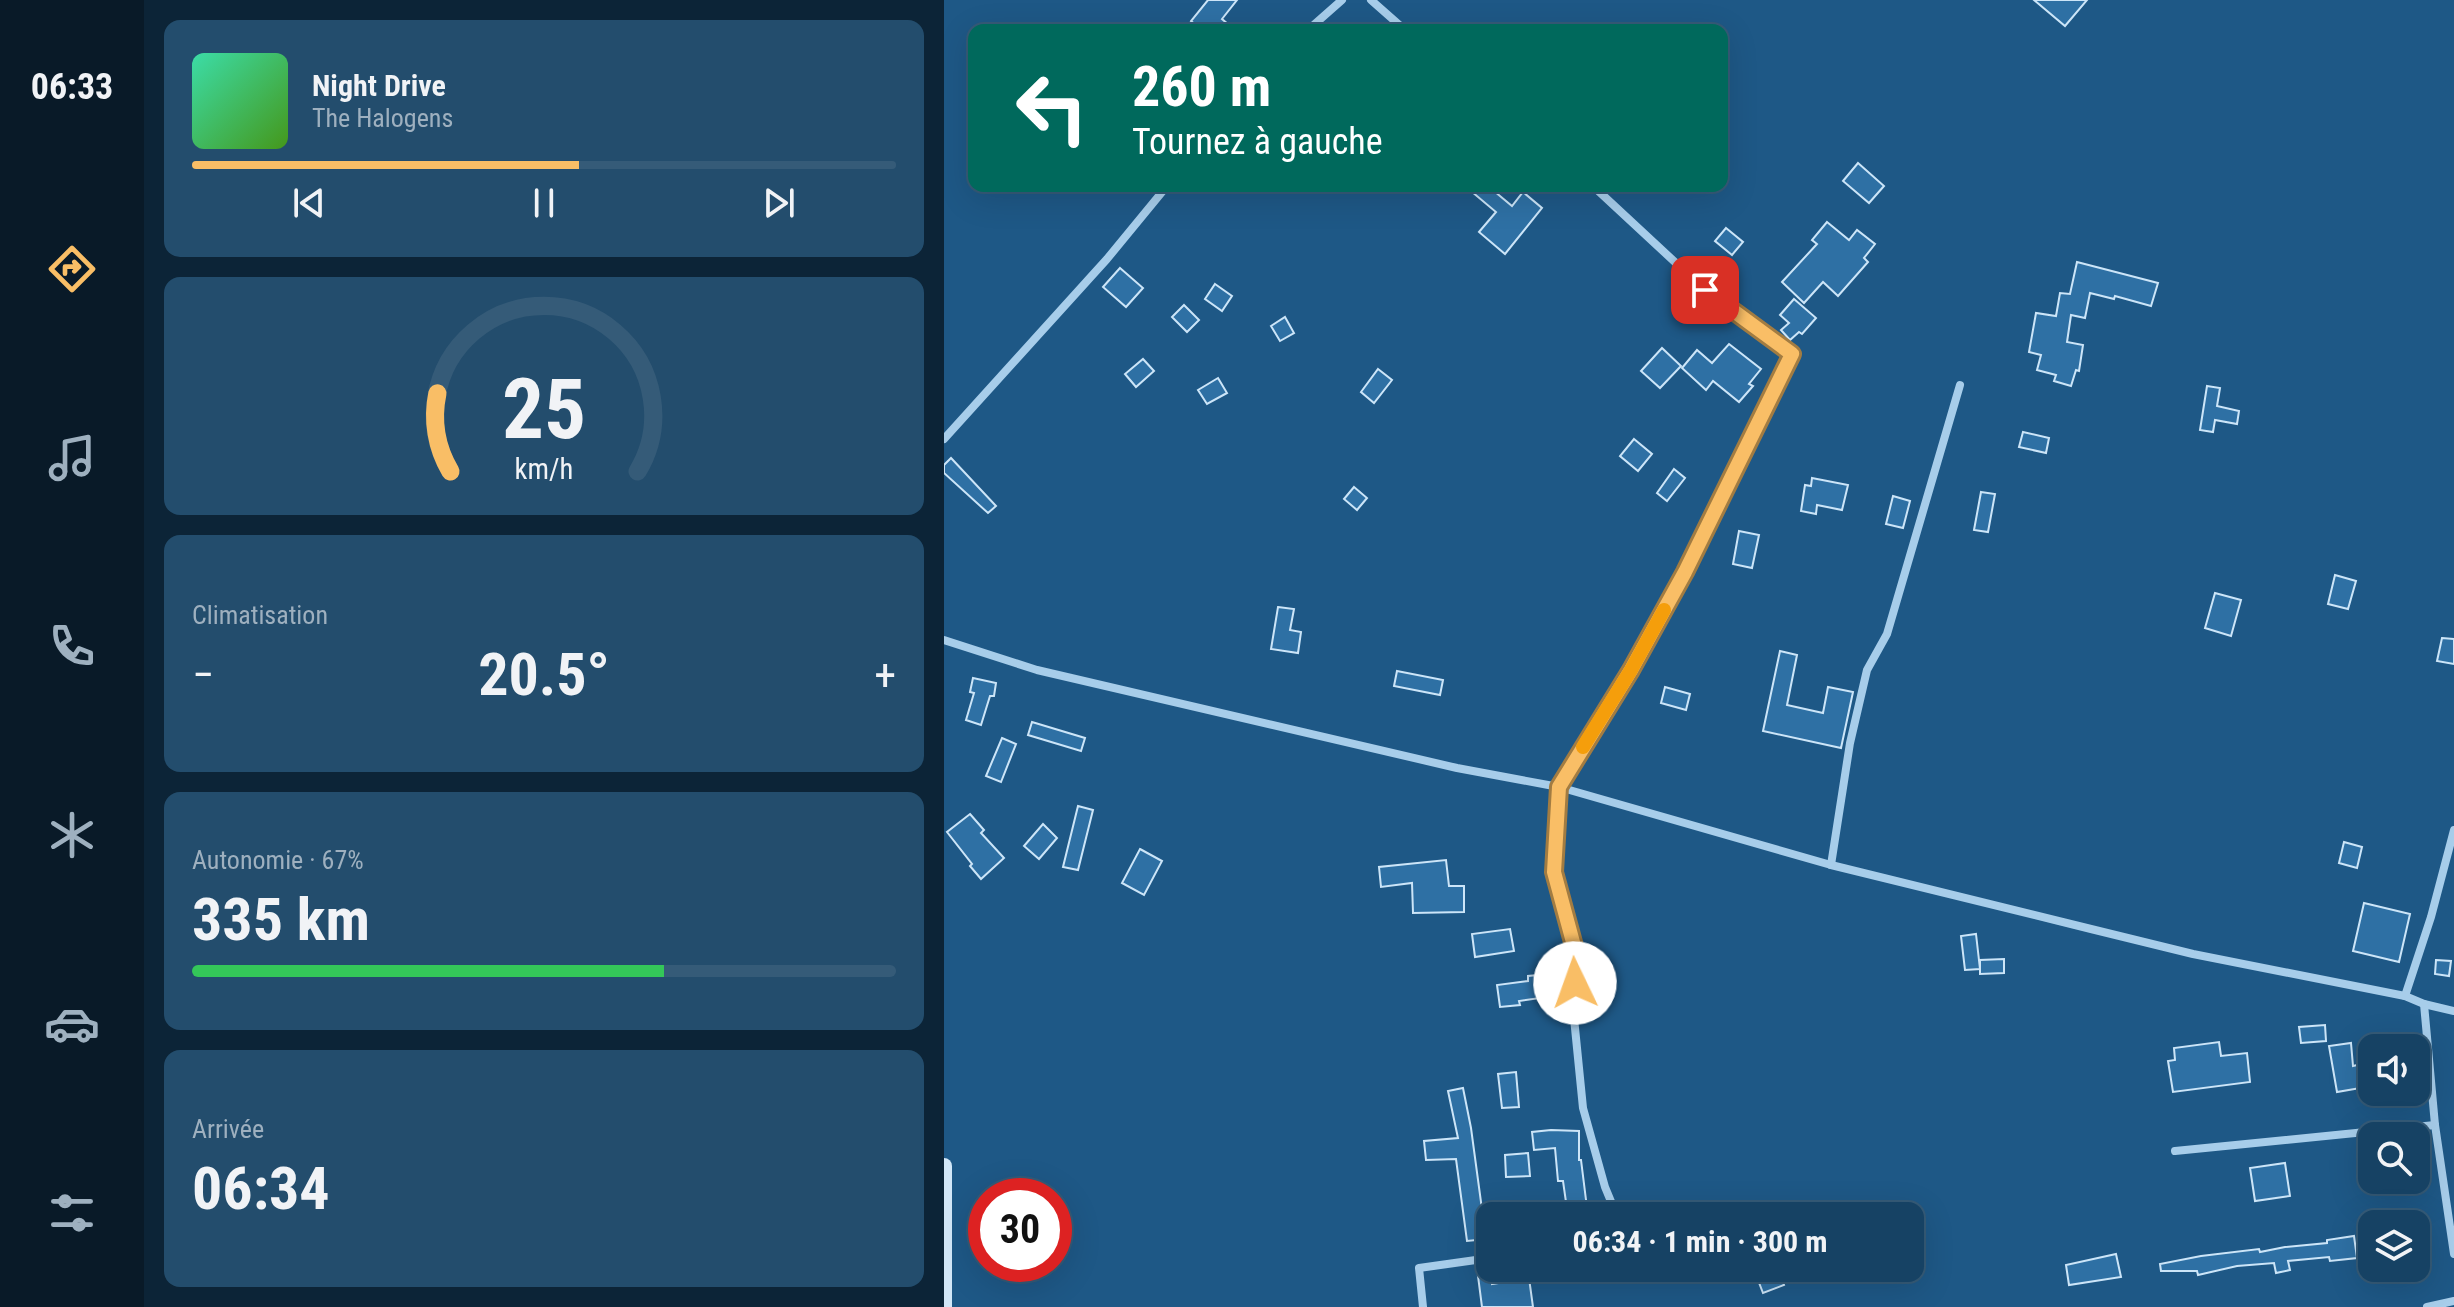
<!DOCTYPE html>
<html lang="fr">
<head>
<meta charset="utf-8">
<style>
  :root { --surface:#164264; --page:#234d6d; --text:#f1f3f6; --muted:#9eb0bf; --line:#355b78; --accent:#f9be66 }
  body { margin:0; font-family:"Roboto Condensed",sans-serif; background:var(--page); color:var(--text); height:100vh; display:flex; flex-direction:column; font-size:30px; white-space:nowrap }
  * { box-sizing:border-box; margin:0 }
  p { font-size:26px; color:var(--muted) }
  .icon { flex:none; width:44px; height:44px; fill:none; stroke:currentColor; stroke-width:2; stroke-linecap:round; stroke-linejoin:round }
  .map { position:relative; flex:1; overflow:hidden }
  .panel { display:flex; flex-direction:column; gap:20px; padding:20px; background:#0c2437; width:800px }
  .panel>* { flex:none }
  .guide { position:absolute; left:24px; top:24px; width:760px; height:168px; border-radius:16px; box-shadow:0 8px 32px #0002,0 0 0 2px var(--line); background:#00695c; color:#fff; overflow:hidden }
  .fabs { position:absolute; left:1414px; top:1034px; display:grid; gap:16px }
  .fabs a { display:grid; place-items:center; width:72px; height:72px; border-radius:16px; background:var(--surface); box-shadow:0 8px 32px #0002,0 0 0 2px var(--line); font-size:40px }
  .speed { position:absolute; left:24px; top:1178px; display:flex; gap:16px; font-size:40px; font-weight:700; text-align:center }
  .speed>* { display:grid; place-content:center; width:104px; height:104px; border-radius:50%; background:var(--surface); box-shadow:0 8px 32px #0002,0 0 0 2px var(--line); line-height:1 }
  .speed .limit { border:12px solid #d22; background:#fff; color:#111 }
  .pin { position:absolute; display:grid; place-items:center; width:68px; height:68px; color:#fff; margin:-34px; border-radius:16px; box-shadow:0 4px 12px #0006 }
  .me { position:absolute; width:88px; margin:-44px; rotate:357deg; stroke-linejoin:round; filter:drop-shadow(0 0 6px #0008) }
  .turn { display:flex; align-items:center; gap:28px; height:168px; padding:0 32px; font-size:36px }
  .turn .icon { width:104px; height:104px; stroke-width:2.5 }
  .turn b { display:block; font-size:56px; line-height:68px }
  .big { font-size:60px; font-weight:700; line-height:1.1 }
  .panel .tile { flex:1; display:flex; flex-direction:column; justify-content:center; gap:12px; min-width:0; padding:0 28px; border-radius:16px; background:var(--page) }
  .panel .dial { align-items:center; gap:0 }
  .dial svg { height:208px; overflow:visible; fill:none; stroke:var(--line); stroke-width:7; stroke-linecap:round; text-anchor:middle }
  .dial text { fill:var(--text); stroke:none }
  .song { display:flex; align-items:center; gap:24px }
  .cover { width:96px; height:96px; border-radius:12px; background:linear-gradient(135deg,hsl(160 70% 55%),hsl(100 70% 35%)) }
  .played { height:8px; border-radius:4px; background:linear-gradient(90deg,var(--accent) 55%,var(--line) 55%) }
  .keys { display:flex; justify-content:space-around; direction:ltr }
  .heat { display:flex; justify-content:space-between; align-items:center; font-size:44px; direction:ltr }
  .charge { height:12px; border-radius:6px; background:linear-gradient(90deg,#34c759 67%,var(--line) 0) }
  .trip { position:absolute; left:532px; top:1202px; width:448px; height:80px; border-radius:16px; background:var(--surface); box-shadow:0 8px 32px #0002,0 0 0 2px var(--line); font-weight:700; line-height:80px; text-align:center }
  main { display:flex; flex:1; min-height:0 }
  .tabs { display:flex; flex-direction:column; width:144px; justify-content:space-around; align-items:center; background:#091a28; color:var(--muted) }
  .tabs .icon { width:56px; height:56px }
  .tabs .selected { color:var(--accent) }
  .tabs b { font-size:36px; color:var(--text) }
  .map>svg:first-child { display:block }
  .building { fill:#2e70a4; stroke:#cce5f8; stroke-width:2 }
  .lines { fill:none; stroke-linecap:round; stroke-linejoin:round }
  .minor { stroke:#a7cdea; stroke-width:8 }
  .secondary { stroke:#d2e7f8; stroke-width:16 }
  .route-casing { stroke:#a27c42; stroke-width:20 }
  .route { stroke:#f9be66; stroke-width:14 }
  .slow { stroke:#f59e0b; stroke-width:14 }
</style>
</head>
<body>
<main>
<nav class="tabs">
<b>06:33</b>
<svg class="icon selected" aria-label="directions" viewBox="0 0 24 24"><path d="M12 3l9 9-9 9-9-9zM9 14v-3h6M13 9l2 2-2 2"/></svg>
<svg class="icon" aria-label="music" viewBox="0 0 24 24"><path d="M9 18V5l10-2v13"/><circle cx="6" cy="18" r="3"/><circle cx="16" cy="16" r="3"/></svg>
<svg class="icon" aria-label="phone" viewBox="0 0 24 24"><path d="M5 4h4l2 5-3 2q2 4 5 5l2-3 5 2v4C11 20 4 13 5 4z"/></svg>
<svg class="icon" aria-label="climate" viewBox="0 0 24 24"><path d="M12 3v18M4 7l16 10M4 17L20 7"/></svg>
<svg class="icon" aria-label="car" viewBox="0 0 24 24"><path d="M5 17H2v-5l4-1 3-4h7l3 4 3 1v5h-3M9 17h6M6 11h13"/><circle cx="7" cy="17" r="2"/><circle cx="17" cy="17" r="2"/></svg>
<svg class="icon" aria-label="filters" viewBox="0 0 24 24"><path d="M4 7h16M4 17h16"/><circle cx="9" cy="7" r="2"/><circle cx="15" cy="17" r="2"/></svg>
</nav>
<section class="panel">
<div class="tile">
<div class="song"><i class="cover"></i><div><b>Night Drive</b><p>The Halogens</p></div></div>
<div class="played"></div>
<div class="keys"><svg class="icon" aria-label="previous" viewBox="0 0 24 24"><path d="M18 5L8 12l10 7zM5 5v14"/></svg><svg class="icon" aria-label="pause" viewBox="0 0 24 24"><path d="M8 5v14M16 5v14"/></svg><svg class="icon" aria-label="next" viewBox="0 0 24 24"><path d="M6 5l10 7-10 7zM19 5v14"/></svg></div>
</div>
<div class="tile dial"><svg viewBox="0 0 100 80">
<path d="M14 69A42 42 0 1 1 86 69"/>
<path d="M14 69A42 42 0 0 1 9 39" stroke="#f9be66"/>
<text x="50" y="56" font-size="32" font-weight="700">25</text>
<text x="50" y="72" font-size="11">km/h</text>
</svg></div>
<div class="tile"><p>Climatisation</p>
<div class="heat"><a>−</a><b class="big">20.5°</b><a>+</a></div>
</div>
<div class="tile"><p>Autonomie · 67%</p><b class="big">335 km</b><div class="charge"></div></div>
<div class="tile"><p>Arrivée</p><b class="big">06:34</b></div>
</section>
<div class="map">
<svg width="1510" height="1307" viewBox="0 0 1510 1307">
  <rect width="100%" height="100%" fill="#1e5886"/>
  <g class="building">
    <path d="M264,0H293L278,19L291,30H258L247,21Z"/>
    <path d="M1090,0H1143L1121,26Z"/>
    <path d="M914,163L940,186L925,203L899,181Z"/>
    <path d="M521,186H544L568,206L579,192L598,208L561,254L535,232L552,212Z"/>
    <path d="M883,222L905,240L913,230L931,244L920,258L924,262L894,296L879,282L860,303L838,282L873,244L868,240Z"/>
    <path d="M782,228L799,242L788,255L771,241Z"/>
    <path d="M1133,262L1214,283L1207,306L1171,296L1170,299L1146,293L1141,318L1127,315L1123,342L1139,345L1135,371L1132,370L1127,386L1110,381L1112,375L1093,370L1097,355L1085,352L1092,313L1112,316L1116,293L1126,294Z"/>
    <path d="M176,268L199,288L182,307L159,287Z"/>
    <path d="M271,284L288,296L278,311L261,299Z"/>
    <path d="M850,299L872,318L858,334L855,332L846,340L837,330L845,323L836,315Z"/>
    <path d="M240,305L255,320L243,332L228,317Z"/>
    <path d="M341,317L350,333L336,341L327,326Z"/>
    <path d="M785,344L817,369L805,384L809,386L795,402L769,381L762,390L738,368L753,350L768,363Z"/>
    <path d="M718,348L737,366L716,388L697,371Z"/>
    <path d="M199,359L210,371L192,387L181,374Z"/>
    <path d="M434,369L448,380L430,403L417,392Z"/>
    <path d="M274,378L283,393L263,404L254,390Z"/>
    <path d="M1263,386L1276,388L1273,406L1295,411L1293,424L1271,420L1269,432L1256,430Z"/>
    <path d="M1079,432L1105,438L1102,453L1075,447Z"/>
    <path d="M690,439L708,454L694,471L676,456Z"/>
    <path d="M7,458L52,506L44,513L0,473V465Z"/>
    <path d="M730,469L741,478L723,501L713,493Z"/>
    <path d="M868,478L904,485L898,510L873,505L872,514L857,511L861,485L867,486Z"/>
    <path d="M410,487L423,498L413,510L400,499Z"/>
    <path d="M1037,492L1051,494L1044,532L1030,530Z"/>
    <path d="M949,496L966,501L959,528L942,524Z"/>
    <path d="M795,531L815,535L808,568L789,564Z"/>
    <path d="M1391,575L1412,581L1404,609L1384,604Z"/>
    <path d="M1271,593L1297,600L1287,636L1261,628Z"/>
    <path d="M334,607L350,609L346,630L357,632L354,653L327,649Z"/>
    <path d="M1498,638L1510,639V664L1493,661Z"/>
    <path d="M836,651L853,655L843,705L879,713L884,687L909,692L897,748L819,731Z"/>
    <path d="M453,671L499,680L496,695L450,686Z"/>
    <path d="M29,678L52,683L50,696H46L37,725L22,720L30,693L26,692Z"/>
    <path d="M721,687L746,694L742,710L717,703Z"/>
    <path d="M88,722L141,738L137,751L84,735Z"/>
    <path d="M58,738L72,744L57,782L42,776Z"/>
    <path d="M134,806L149,810L134,870L119,867Z"/>
    <path d="M26,814L40,830L37,833L60,858L37,879L26,866L28,864L3,832Z"/>
    <path d="M99,824L113,838L95,859L80,846Z"/>
    <path d="M1400,842L1418,847L1413,868L1395,863Z"/>
    <path d="M196,849L218,861L200,895L178,883Z"/>
    <path d="M502,860L505,886H520V912L469,913L468,883L437,887L435,867Z"/>
    <path d="M1420,903L1466,914L1455,962L1409,951Z"/>
    <path d="M566,929L570,951L531,957L528,934Z"/>
    <path d="M1032,934L1036,969L1021,970L1017,936Z"/>
    <path d="M1060,959V973L1036,974V960Z"/>
    <path d="M1492,960L1507,961L1505,976L1491,974Z"/>
    <path d="M616,973L618,995L575,1001L576,1005L556,1007L553,985L584,981V976Z"/>
    <path d="M1381,1025L1382,1041L1357,1043L1355,1027Z"/>
    <path d="M1275,1042L1277,1056L1303,1053L1306,1082L1229,1092L1224,1061L1231,1060L1230,1048Z"/>
    <path d="M1407,1043L1409,1066L1426,1062L1428,1086L1393,1092L1385,1046Z"/>
    <path d="M572,1072L575,1107L558,1108L554,1074Z"/>
    <path d="M519,1088L527,1128L542,1239L523,1241L512,1159L482,1160L480,1141L514,1138L504,1091Z"/>
    <path d="M607,1130L635,1131V1160H637L644,1216H624L619,1181H614L611,1148L590,1150L588,1132Z"/>
    <path d="M584,1153L586,1176L562,1177L561,1155Z"/>
    <path d="M1341,1163L1346,1196L1311,1201L1306,1168Z"/>
    <path d="M1410,1236L1413,1258L1386,1261L1385,1257L1344,1261L1346,1270L1332,1273L1330,1263L1293,1266L1254,1275L1253,1271H1217L1216,1264L1257,1256L1315,1249L1316,1252L1341,1247L1383,1243V1240Z"/>
    <path d="M1172,1254L1177,1277L1125,1285L1122,1265Z"/>
    <path d="M835,1271L840,1285L819,1293L814,1280Z"/>
    <path d="M547,1275L548,1284L585,1278L589,1307H538L534,1276Z"/>
  </g>
  <g class="lines">
    <g class="minor">
      <path d="M427,0L461,30"/>
      <path d="M364,30L398,0"/>
      <path d="M649,186L761,290L848,354L741,572L687,670L615,787L610,872L633,957L629,1008L639,1108L661,1187L673,1216"/>
      <path d="M0,439L163,259L223,186"/>
      <path d="M0,640L93,670L513,768L615,787L887,865L1147,929L1249,954L1461,996L1480,1004L1510,1011"/>
      <path d="M887,865L906,743L923,670L943,634L1016,385"/>
      <path d="M1461,996L1487,917L1510,830"/>
      <path d="M1480,1004L1491,1125L1510,1254"/>
      <path d="M1231,1151L1491,1125"/>
      <path d="M479,1307L475,1268L546,1258"/>
      <path d="M1483,1307L1510,1301"/>
    </g>
    <path class="secondary" d="M0,1166V1307"/>
  </g>
  <g class="lines">
    <defs>
      <path id="route" d="M631,983L633,957L610,872L615,787L687,670L741,572L848,354L761,290"/>
    </defs>
    <use href="#route" class="route-casing"/>
    <use href="#route" class="route"/>
    <path class="slow" d="M639,747L687,670L720,610"/>
  </g>
</svg>
<div class="fabs">
<a><svg class="icon" aria-label="sound" viewBox="0 0 24 24"><path d="M4 9h4l5-4v14l-5-4H4zM17 9q2 3 0 6"/></svg></a>
<a><svg class="icon" aria-label="search" viewBox="0 0 24 24"><circle cx="10" cy="10" r="6"/><path d="M15 15l6 6"/></svg></a>
<a><svg class="icon" aria-label="layers" viewBox="0 0 24 24"><path d="M12 4l9 5-9 5-9-5zM3 14l9 5 9-5"/></svg></a>
</div>
<div class="speed"><div class="limit">30</div></div>
<div class="pin" style="left:761px;top:290px;background:#d93025"><svg class="icon" aria-label="arrive" viewBox="0 0 24 24"><path d="M6 21V4h12l-3 4 3 4H6"/></svg></div>
<svg class="me" style="left:631px;top:983px" viewBox="-20 -20 40 40"><circle r="19" fill="#fff"/><path d="M0-13L10 11 0 6-10 11z" fill="#f9be66"/></svg>
<div class="trip">06:34 · 1 min · 300 m</div>
<div class="guide">
<div class="turn"><svg class="icon" aria-label="left" viewBox="0 0 24 24"><path d="M17 20v-9H6M10 6l-5 5 5 5"/></svg><div><b>260 m</b>Tournez à gauche</div></div>
</div>
</div>
</main>
</body>
</html>
